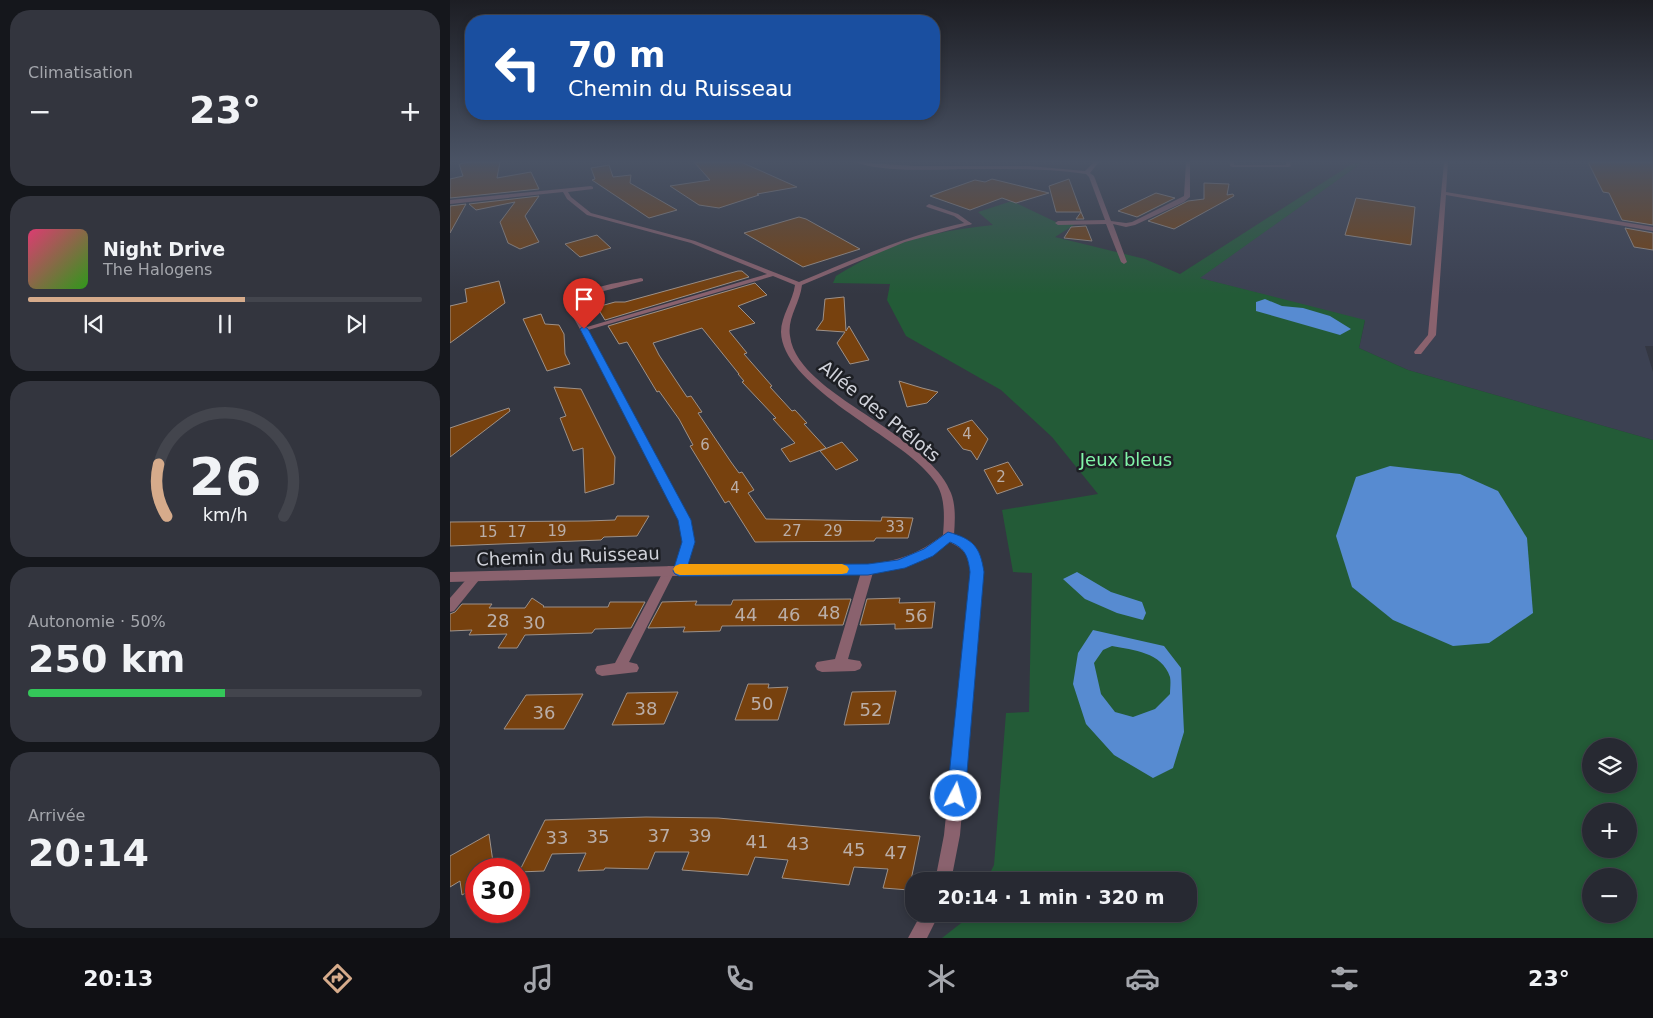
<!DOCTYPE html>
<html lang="fr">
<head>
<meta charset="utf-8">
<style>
  :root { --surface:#272932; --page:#33353e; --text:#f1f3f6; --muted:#a4a6ac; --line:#43454d; --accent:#d6ab8b }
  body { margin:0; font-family:"DejaVu Sans",sans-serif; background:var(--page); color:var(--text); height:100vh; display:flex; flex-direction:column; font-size:19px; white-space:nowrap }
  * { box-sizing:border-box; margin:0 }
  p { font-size:16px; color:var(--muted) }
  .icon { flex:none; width:28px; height:28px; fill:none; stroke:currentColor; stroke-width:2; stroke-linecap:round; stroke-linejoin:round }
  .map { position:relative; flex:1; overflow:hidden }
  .drawer { display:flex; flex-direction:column; gap:10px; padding:10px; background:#15171c; width:450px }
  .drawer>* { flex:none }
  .banner { position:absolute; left:15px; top:15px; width:475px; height:105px; border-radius:20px; box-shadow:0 2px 8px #0003,0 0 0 1px var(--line); background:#1a4fa0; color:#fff; overflow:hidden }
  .buttons { position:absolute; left:1132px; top:738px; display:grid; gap:10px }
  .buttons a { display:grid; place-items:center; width:55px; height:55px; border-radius:50%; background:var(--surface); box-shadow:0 2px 8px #0003,0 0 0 1px var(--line); font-size:25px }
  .speed { position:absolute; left:15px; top:858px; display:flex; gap:10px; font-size:25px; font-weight:700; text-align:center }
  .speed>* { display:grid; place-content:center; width:65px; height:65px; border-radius:50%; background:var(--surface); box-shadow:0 2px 8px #0003,0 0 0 1px var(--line); line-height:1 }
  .speed .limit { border:8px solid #d22; background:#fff; color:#111 }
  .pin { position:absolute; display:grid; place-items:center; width:42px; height:42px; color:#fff; margin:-51px -21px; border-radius:50% 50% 50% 0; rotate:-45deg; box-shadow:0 0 5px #0007 }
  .pin .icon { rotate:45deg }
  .me { position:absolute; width:55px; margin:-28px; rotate:6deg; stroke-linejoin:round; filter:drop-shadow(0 0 4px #0008) }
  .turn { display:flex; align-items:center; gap:18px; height:105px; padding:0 20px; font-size:22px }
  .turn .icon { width:65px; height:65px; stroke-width:2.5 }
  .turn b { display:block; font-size:35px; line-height:42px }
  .big { font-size:38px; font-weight:600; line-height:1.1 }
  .drawer .widget { flex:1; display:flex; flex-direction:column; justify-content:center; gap:8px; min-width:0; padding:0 18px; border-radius:20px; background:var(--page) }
  .drawer .dial { align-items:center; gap:0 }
  .dial svg { height:130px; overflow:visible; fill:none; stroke:var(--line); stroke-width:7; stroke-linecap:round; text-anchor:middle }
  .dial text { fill:var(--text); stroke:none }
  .song { display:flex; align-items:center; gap:15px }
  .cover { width:60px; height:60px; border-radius:8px; background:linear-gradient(135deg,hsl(340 70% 55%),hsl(110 70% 35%)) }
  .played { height:5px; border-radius:2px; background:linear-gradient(90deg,var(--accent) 55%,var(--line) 55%) }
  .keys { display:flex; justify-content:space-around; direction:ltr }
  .heat { display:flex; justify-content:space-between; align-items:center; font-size:28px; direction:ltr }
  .charge { height:8px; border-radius:4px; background:linear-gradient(90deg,#34c759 50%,var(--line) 0) }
  .trip { position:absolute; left:455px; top:872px; width:292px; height:50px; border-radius:20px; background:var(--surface); box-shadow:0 2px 8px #0003,0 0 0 1px var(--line); font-weight:600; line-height:50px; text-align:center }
  .tabs { display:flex; height:80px; justify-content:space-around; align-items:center; background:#101014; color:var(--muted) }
  .tabs .icon { width:35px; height:35px }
  .tabs .selected { color:var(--accent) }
  .tabs b { font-size:22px; color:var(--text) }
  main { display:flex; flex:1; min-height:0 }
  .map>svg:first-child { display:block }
  .built { fill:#3c4152 }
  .green { fill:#235b37; fill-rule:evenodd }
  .water { fill:#578bd1; fill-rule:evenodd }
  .building { fill:#77410e; stroke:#9e9188 }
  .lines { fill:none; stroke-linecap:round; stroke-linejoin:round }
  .lane { fill:#8a626e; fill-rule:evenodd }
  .street { fill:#8a626e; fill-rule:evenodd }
  .route { fill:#1a73e8; stroke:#114b97 }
  .slow { fill:#f59e0b }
  .labels { text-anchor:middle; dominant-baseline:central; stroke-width:5; stroke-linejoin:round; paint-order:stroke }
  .number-label { font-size:15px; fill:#baaea8 }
  .street-label { font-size:18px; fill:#d1d3db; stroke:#1d1f24 }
  .park-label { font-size:18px; fill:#81f4a8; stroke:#1d1f24 }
  .near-number-label { font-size:18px; fill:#baaea8 }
</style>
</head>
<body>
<main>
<section class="drawer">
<div class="widget"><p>Climatisation</p>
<div class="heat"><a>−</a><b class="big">23°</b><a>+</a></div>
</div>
<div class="widget">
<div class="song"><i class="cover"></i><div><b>Night Drive</b><p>The Halogens</p></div></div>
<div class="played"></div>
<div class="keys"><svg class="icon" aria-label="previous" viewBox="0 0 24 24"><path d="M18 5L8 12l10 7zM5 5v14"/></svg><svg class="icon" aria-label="pause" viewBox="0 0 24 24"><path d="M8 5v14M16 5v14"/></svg><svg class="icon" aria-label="next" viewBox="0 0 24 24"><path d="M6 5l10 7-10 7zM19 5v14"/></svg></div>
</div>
<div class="widget dial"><svg viewBox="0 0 100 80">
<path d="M14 69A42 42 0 1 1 86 69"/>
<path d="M14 69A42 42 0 0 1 9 37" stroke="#d6ab8b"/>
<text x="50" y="56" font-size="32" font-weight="700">26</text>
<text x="50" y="72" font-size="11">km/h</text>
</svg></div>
<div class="widget"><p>Autonomie · 50%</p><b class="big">250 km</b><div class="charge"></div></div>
<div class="widget"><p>Arrivée</p><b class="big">20:14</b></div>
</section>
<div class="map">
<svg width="1203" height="938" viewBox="0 0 1203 938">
  <rect width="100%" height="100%" fill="#343742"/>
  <path class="built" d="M913,162H1136L1203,171V346H1195L1203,372V440L958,370L909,348L915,321L749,278Z"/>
  <path class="green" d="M905,162H913L750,278L915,320L909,348L958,370L1203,440V938H492L515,920L518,914H739V881H536L544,865L556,713L579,712L582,573L563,572L552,510L648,494L602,437L551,390L456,336L437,300L440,284L383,283L386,276C399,268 413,260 427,253C463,236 503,229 543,225L528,212L562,201L608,223H627L605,237L695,259L730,274ZM1141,746H1179V784H1141ZM1141,811H1179V849H1141ZM1141,876H1179V914H1141Z"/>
  <g class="water">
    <path d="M815,299L832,306L853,308L880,316L901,329L890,335L806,311V302Z"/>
    <path d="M940,466L1010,474L1048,491L1077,538L1083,613L1039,643L1003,646L943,620L902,587L886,536L906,477Z"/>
    <path d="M627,572L661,592L692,602L696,613L693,620L667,613L635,599L613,579Z"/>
    <path d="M643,630L714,646L731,668L734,732L723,768L703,778L664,755L636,724L623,684L628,653ZM662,646C683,650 712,652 720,677C721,682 720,689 720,694L705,709L683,717L665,712L651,694L644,663L653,650Z"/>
  </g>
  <g class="building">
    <path d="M21,162H50L47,178L81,172L89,189L0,198V179L13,176L9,164Z"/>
    <path d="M244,162H291L347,187L307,194L309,195L269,208L249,205L220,186L260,180Z"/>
    <path d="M1138,162H1203V225L1172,220L1159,193L1153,192Z"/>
    <path d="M159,165L163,177L181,175L180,183L227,210L199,218L142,180L145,179L141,168Z"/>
    <path d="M542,179L599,193L566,203L552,198L520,210L480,196L525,180L535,182Z"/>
    <path d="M619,179L631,212L634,219H626L631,212H606L599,186Z"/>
    <path d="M754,183L779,184L777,195L783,194L784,196L724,229L698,221L738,201L754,199Z"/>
    <path d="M706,193L725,198L687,217L668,211Z"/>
    <path d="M89,196L75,216L89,242L70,249L58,243L50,222L65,202L26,210L19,204Z"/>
    <path d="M906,198L965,207L961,245L895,235Z"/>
    <path d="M16,204L0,233V206Z"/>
    <path d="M349,217L356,219L410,249L353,267L294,233Z"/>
    <path d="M636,226L642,241L614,238L621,227Z"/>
    <path d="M1175,228L1203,233V250L1184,247Z"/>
    <path d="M147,235L161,248L130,257L115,244Z"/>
    <path d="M288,271H292L299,277L155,320L147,307L165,302H175Z"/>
    <path d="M49,281L55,303L0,343V306L17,302L15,289Z"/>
    <path d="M305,283L317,295L288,306L305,323L279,331L297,353L294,354L322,386L320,387L342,411L345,410L357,423L354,424L376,448L340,462L331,449L345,443L323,419L326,418L292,382L294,381L288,374H289L252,328L203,343L209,355L237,397L241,396L252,412L248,413L281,462L289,473L292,472L304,490L298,493L316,519L431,521L432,517L463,518L458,538H426L424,541L305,542L279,501L275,503L240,446L243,445L229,419L209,391L207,392L177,342L169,344L158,326Z"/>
    <path d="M394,297L396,331L399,326L419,360L400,364L387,343L395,332L366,330L373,320L375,299Z"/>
    <path d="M91,314L95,324L109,325L114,334L115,354L120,364L97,371L73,319Z"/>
    <path d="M449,381L472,388L488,392L477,403L457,407Z"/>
    <path d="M104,387L131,389L165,457L164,484L135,493L133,448L123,451L110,418L116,416Z"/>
    <path d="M59,408L60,411L0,457V428Z"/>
    <path d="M522,420L538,439L527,460L521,451L513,449L497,429Z"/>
    <path d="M392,442L408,460L386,470L370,451Z"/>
    <path d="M558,462L573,485L547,494L534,470Z"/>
    <path d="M167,516H199L187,536L154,537L151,540L0,546V522L137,521L165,520Z"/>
    <path d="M82,598L94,606L93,607H158L160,602H195L181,628L145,629L142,633L75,635L67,648H48L57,634L19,635L22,630L0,631V614L5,612L12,604H42L39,608H75Z"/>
    <path d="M450,598L449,603L485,602L482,628L445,629V624L410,625L417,599Z"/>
    <path d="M401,599L393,625L272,626L270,631L233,632L235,627L198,628L212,602L247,601L245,605H281L283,600Z"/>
    <path d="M298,684H319L318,688L338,687L328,720H285Z"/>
    <path d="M446,691L439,724L394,725L402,692Z"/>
    <path d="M228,692L214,724L162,725L177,693Z"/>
    <path d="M133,694L114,729H54L76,695Z"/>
    <path d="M196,817L268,818L470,836L459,890L433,888L438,869L404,867L399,885L332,878L338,860L305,857L298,875L232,870L239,852H205L198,869L155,868L154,870L128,871L136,853L102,854L94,871L69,872L95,820Z"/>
    <path d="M39,834L44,869H26V887L12,895L10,881L0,887V856Z"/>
  </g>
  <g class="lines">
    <g class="lane">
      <path d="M479,204L508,214L522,224L517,225L504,216L477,207L476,206Z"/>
      <path d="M191,278L193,279V281L142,294L126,302L125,306L138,329L134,331H131L117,306C125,288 173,282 191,278Z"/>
      <path d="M418,564L422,566L424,569L398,659L410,661L412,665L410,669L405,671L372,672L367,670L365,666L367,662L385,659L412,569L414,566Z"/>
      <path d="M219,566L223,568L225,571L179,662L187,664L189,668L187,672L152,676L147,674L145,670L147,666L165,663L215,568Z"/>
      <path d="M25,572L29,574L31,577L29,580L4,611L0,612V598L21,574Z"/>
    </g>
    <g class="street">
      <path d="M406,162L464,166H580L635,171L644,162H649L640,173L644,176L661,221L676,223L682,222L734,196L736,162H740V197L734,202L685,225L676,227L663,224L677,262L674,264L671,262L656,224L608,225L605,223L608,221L655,220L639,177L636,174C593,168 552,169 509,169C482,170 429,172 406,162Z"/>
      <path d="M780,162H784V165H836V162H840L841,166L839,167H782L780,166Z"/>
      <path d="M994,162H998L996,192L1203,227V231L996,195L986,335L971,354H965L964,352L978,335Z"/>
      <path d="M141,186L143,187V189L118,192L121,197L141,213L245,241L349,282C405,259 459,234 519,222L522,224L455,242L352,285C350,303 337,318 340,336C342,353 354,367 366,378C401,411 485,449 501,493C506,506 505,521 504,535C524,543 529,551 533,572L510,835L501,881H485L494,835L521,572C519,556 515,549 499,542C475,561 449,570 418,574L219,576L0,582V572L225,566L233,542L230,520L130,329L317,274L241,243L137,215L117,199L113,192L0,204V200ZM323,276L345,285C343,301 331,316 331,332C332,383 437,432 471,466C479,474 488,483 491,494C495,507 494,522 493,535C468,554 449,561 418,564L236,566L245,542L240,520L138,330Z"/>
      <path d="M471,914H489L477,938H458Z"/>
    </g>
  </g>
  <linearGradient id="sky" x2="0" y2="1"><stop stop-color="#1d1e24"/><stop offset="0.55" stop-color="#4a5365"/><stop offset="1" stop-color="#4a5365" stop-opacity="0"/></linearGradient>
  <rect width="1203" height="294" fill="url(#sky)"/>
  <path class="route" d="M134,326L138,329L241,520L245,542L238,565L418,564L448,560L474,549L498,532C523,539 530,546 534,572L515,796L512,803L506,805L500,803L497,796L520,572C518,556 515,548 500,542L483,556L455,568L418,575L229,576L225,574L223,571L232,542L228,520L130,329Z"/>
  <path class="slow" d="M230,564H392L397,566L399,569L397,573L392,574L230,575L225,573L223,569L225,566Z"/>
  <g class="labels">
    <g class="number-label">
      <text x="517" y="434">4</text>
      <text x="255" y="445">6</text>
      <text x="551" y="477">2</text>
      <text x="285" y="488">4</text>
      <text x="445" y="527">33</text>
      <text x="107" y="531">19</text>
      <text x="342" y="531">27</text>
      <text x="383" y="531">29</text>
      <text x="38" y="532">15</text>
      <text x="67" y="532">17</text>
    </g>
    <g class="street-label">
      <text transform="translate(430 411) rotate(39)">Allée des Prélots</text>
      <text transform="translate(118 556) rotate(-2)">Chemin du Ruisseau</text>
    </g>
    <g class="park-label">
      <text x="676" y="459">Jeux bleus</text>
    </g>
    <g class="near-number-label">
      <text x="379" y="612">48</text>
      <text x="296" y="614">44</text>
      <text x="339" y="614">46</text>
      <text x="466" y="615">56</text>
      <text x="48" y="620">28</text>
      <text x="84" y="622">30</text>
      <text x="312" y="703">50</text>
      <text x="196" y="708">38</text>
      <text x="421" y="709">52</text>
      <text x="94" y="712">36</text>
      <text x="209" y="835">37</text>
      <text x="250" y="835">39</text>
      <text x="148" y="836">35</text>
      <text x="107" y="837">33</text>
      <text x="307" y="841">41</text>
      <text x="348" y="843">43</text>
      <text x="404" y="849">45</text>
      <text x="446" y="852">47</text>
    </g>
  </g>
</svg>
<div class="buttons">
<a><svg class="icon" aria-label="layers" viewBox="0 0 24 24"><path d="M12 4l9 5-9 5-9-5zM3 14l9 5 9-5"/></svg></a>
<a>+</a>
<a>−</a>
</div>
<div class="speed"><div class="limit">30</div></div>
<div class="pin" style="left:134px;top:329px;background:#d93025"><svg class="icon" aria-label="arrive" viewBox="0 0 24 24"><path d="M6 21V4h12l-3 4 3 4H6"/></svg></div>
<svg class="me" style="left:506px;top:796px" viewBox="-20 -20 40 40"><circle r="17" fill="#1a73e8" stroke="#fff" stroke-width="3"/><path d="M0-11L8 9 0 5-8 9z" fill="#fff"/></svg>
<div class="trip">20:14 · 1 min · 320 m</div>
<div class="banner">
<div class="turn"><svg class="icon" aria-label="left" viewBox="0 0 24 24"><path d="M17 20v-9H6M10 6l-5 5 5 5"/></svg><div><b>70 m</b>Chemin du Ruisseau</div></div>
</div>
</div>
</main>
<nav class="tabs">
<b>20:13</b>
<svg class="icon selected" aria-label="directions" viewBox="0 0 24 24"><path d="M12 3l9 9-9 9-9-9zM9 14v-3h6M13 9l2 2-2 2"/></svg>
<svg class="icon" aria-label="music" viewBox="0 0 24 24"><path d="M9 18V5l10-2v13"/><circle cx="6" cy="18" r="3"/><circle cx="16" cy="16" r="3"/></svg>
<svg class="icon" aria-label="phone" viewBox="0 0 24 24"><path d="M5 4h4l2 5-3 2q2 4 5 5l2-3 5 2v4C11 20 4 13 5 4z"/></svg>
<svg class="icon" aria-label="climate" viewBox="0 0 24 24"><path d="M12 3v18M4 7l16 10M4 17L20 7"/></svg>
<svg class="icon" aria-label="car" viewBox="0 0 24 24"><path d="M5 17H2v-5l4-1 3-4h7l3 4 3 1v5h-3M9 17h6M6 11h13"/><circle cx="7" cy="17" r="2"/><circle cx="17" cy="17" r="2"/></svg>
<svg class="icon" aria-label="filters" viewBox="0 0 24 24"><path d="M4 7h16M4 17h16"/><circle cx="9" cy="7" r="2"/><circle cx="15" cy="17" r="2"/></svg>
<b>23°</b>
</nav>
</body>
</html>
